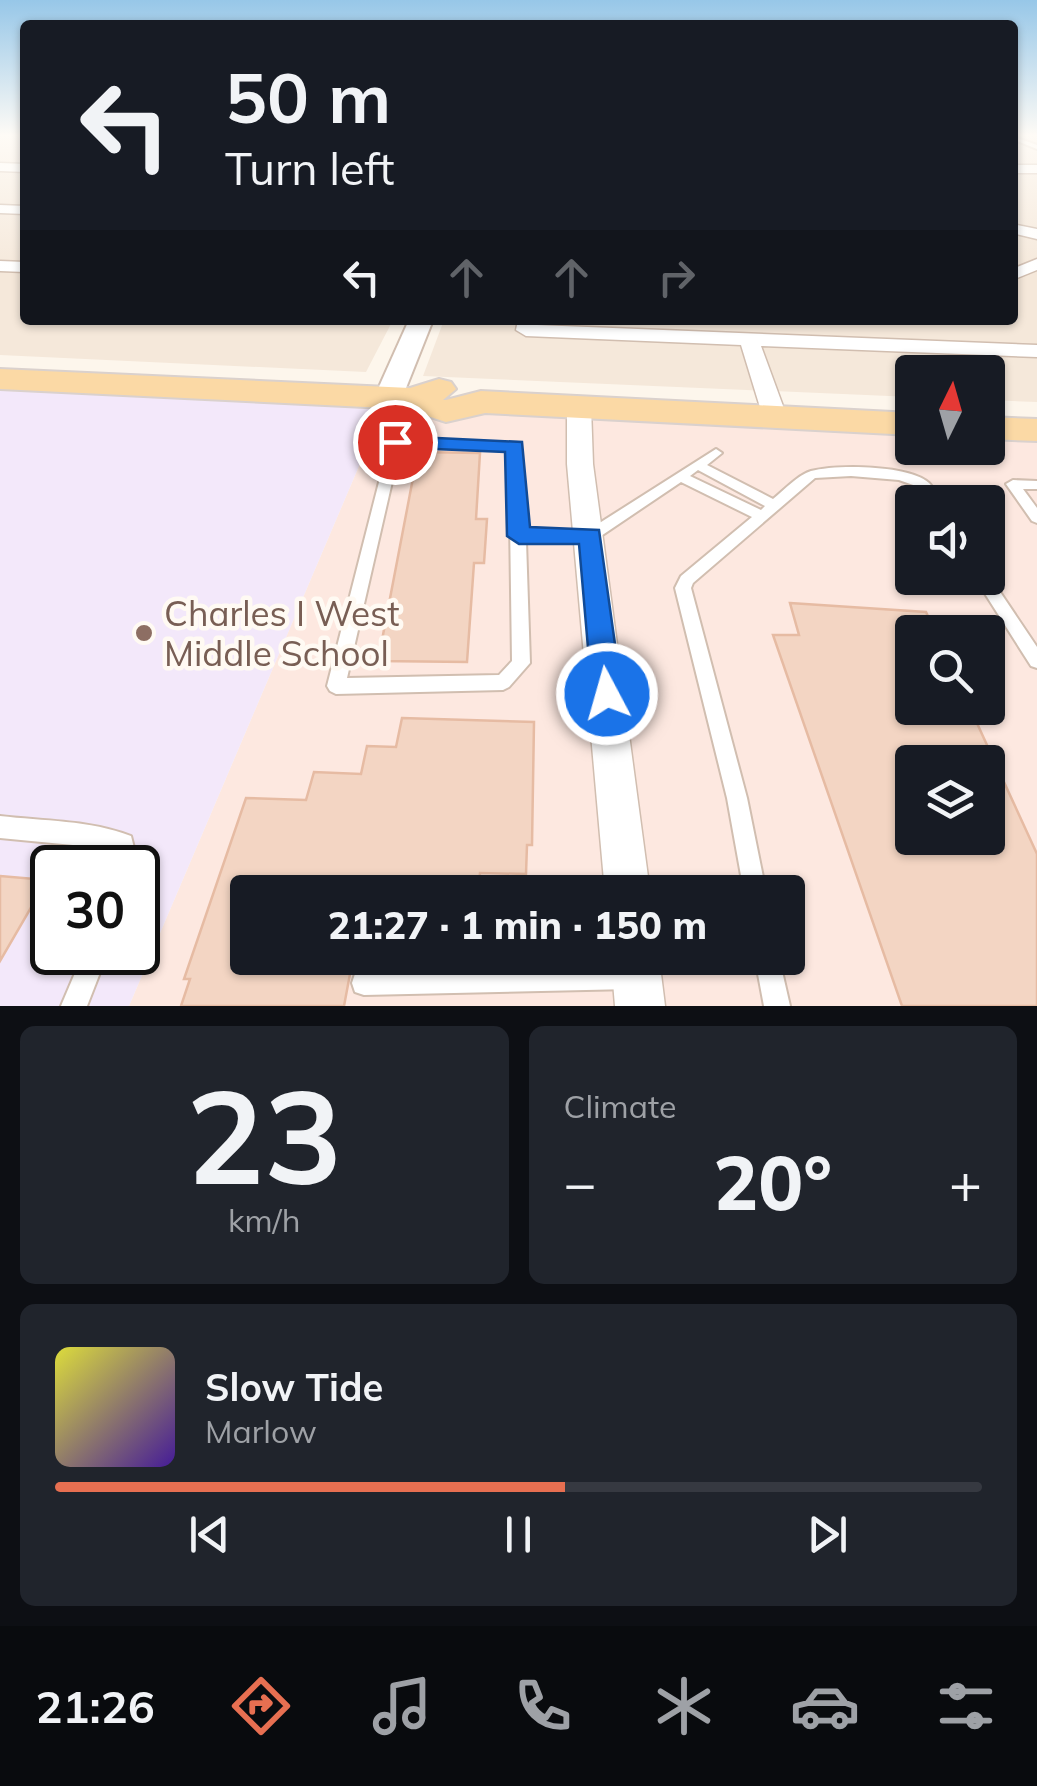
<!DOCTYPE html>
<html lang="en">
<head>
<meta charset="utf-8">
<style>
  :root { --surface:#171b24; --page:#20242c; --text:#f1f3f6; --muted:#9ea1a6; --line:#363941; --accent:#e76f51 }
  body { margin:0; font-family:Mulish,sans-serif; background:var(--page); color:var(--text); height:100vh; display:flex; flex-direction:column; font-size:38px; white-space:nowrap }
  * { box-sizing:border-box; margin:0 }
  p { font-size:32px; color:var(--muted) }
  .icon { flex:none; width:55px; height:55px; fill:none; stroke:currentColor; stroke-width:2; stroke-linecap:round; stroke-linejoin:round }
  .map { position:relative; height:1006px; overflow:hidden }
  .side { display:flex; flex-direction:column; gap:20px; padding:20px; background:#0d0f14; flex:1 }
  .side>* { flex:none }
  .guide { position:absolute; left:20px; top:20px; width:998px; height:305px; border-radius:10px; box-shadow:0 2px 8px #0004; background:#171b24; color:var(--text); overflow:hidden }
  .needle { width:65px; rotate:5deg }
  .fabs { position:absolute; left:895px; top:355px; display:grid; gap:20px }
  .fabs a { display:grid; place-items:center; width:110px; height:110px; border-radius:10px; background:var(--surface); box-shadow:0 2px 8px #0004; font-size:50px }
  .speed { position:absolute; left:30px; top:845px; display:flex; gap:20px; font-size:50px; font-weight:700; text-align:center }
  .speed>* { display:grid; place-content:center; width:130px; height:130px; border-radius:50%; background:var(--surface); box-shadow:0 2px 8px #0004; line-height:1 }
  .speed .limit { border:5px solid #111; border-radius:15px; background:#fff; color:#111 }
  .pin { position:absolute; display:grid; place-items:center; width:85px; height:85px; color:#fff; margin:-42px; border:5px solid #fff; border-radius:50%; box-shadow:0 2px 10px #0007 }
  .me { position:absolute; width:110px; margin:-55px; rotate:354deg; stroke-linejoin:round; filter:drop-shadow(0 0 8px #0008) }
  .turn { display:flex; align-items:center; gap:35px; height:210px; padding:0 40px; font-size:45px }
  .turn .icon { width:130px; height:130px; stroke-width:2.5 }
  .turn b { display:block; font-size:70px; line-height:85px }
  .lanes { display:flex; align-items:center; height:95px; padding:0 40px; background:#0003; justify-content:center; gap:50px; direction:ltr }
  .lanes .off { opacity:.35 }
  .big { font-size:75px; font-weight:800; line-height:1.1 }
  .side .tile { flex:1; display:flex; flex-direction:column; justify-content:center; gap:15px; min-width:0; padding:0 35px; border-radius:15px; background:var(--page) }
  .side .dial { align-items:center; gap:0 }
  .dial b { font-size:130px; line-height:1 }
  .song { display:flex; align-items:center; gap:30px }
  .cover { width:120px; height:120px; border-radius:15px; background:linear-gradient(135deg,hsl(60 70% 55%),hsl(260 70% 35%)) }
  .played { height:10px; border-radius:5px; background:linear-gradient(90deg,var(--accent) 55%,var(--line) 55%) }
  .keys { display:flex; justify-content:space-around; direction:ltr }
  .heat { display:flex; justify-content:space-between; align-items:center; font-size:55px; direction:ltr }
  .side .tiles { flex:1; display:grid; gap:20px; grid-template-columns:1fr 1fr }
  .tile:last-child { grid-column:span 2 }
  .trip { position:absolute; left:230px; top:875px; width:575px; height:100px; border-radius:10px; background:var(--surface); box-shadow:0 2px 8px #0004; font-weight:800; line-height:100px; text-align:center }
  .dock { display:flex; height:160px; justify-content:space-around; align-items:center; background:#090b0e; color:var(--muted) }
  .dock .icon { width:70px; height:70px }
  .dock .active { color:var(--accent) }
  .dock b { font-size:45px; color:var(--text) }
  .map>svg:first-child { display:block }
  .residential { fill:#f5e8da }
  .commercial { fill:#fde8e0; fill-rule:evenodd }
  .education { fill:#f3e8fa; fill-rule:evenodd }
  .building { fill:#f3d5c3; stroke:#e6bba3; stroke-width:2.5; fill-rule:evenodd }
  .lines { fill:none; stroke-linecap:round; stroke-linejoin:round }
  .service-casing { stroke:#d1beb0; stroke-width:4 }
  .minor-casing { stroke:#d1beb0; stroke-width:3 }
  .tertiary-casing { stroke:#d1beb0; stroke-width:4 }
  .primary-casing { stroke:#dad1cd; stroke-width:4 }
  .service { fill:#fff; fill-rule:evenodd }
  .minor { fill:#fff; fill-rule:evenodd }
  .tertiary { fill:#fff; fill-rule:evenodd }
  .primary { fill:#fbd9a5; fill-rule:evenodd }
  .route { fill:#1a73e8; stroke:#114b97; stroke-width:2.5 }
  .education-dot { fill:#8d6e63; stroke:#fffaf3; stroke-width:4 }
  .labels { text-anchor:middle; dominant-baseline:central; stroke-width:9; stroke-linejoin:round; paint-order:stroke }
  .near-education-label { font-size:35px; fill:#785e54; stroke:#fffaf3; text-anchor:start }
</style>
</head>
<body>
<div class="map">
<svg width="1037" height="1006" viewBox="0 0 1037 1006">
  <rect width="100%" height="100%" fill="#fdf6ec"/>
  <g class="residential">
    <path d="M0,135H25V320H393L366,372L0,355Z"/>
    <path d="M1013,135L1037,136V402L988,400V372H912V397L423,376L444,320H1012Z"/>
  </g>
  <path class="commercial" d="M388,398L912,424V448H988V428L1037,430V1006H129ZM912,502H988V578H912ZM912,632H988V708H912ZM912,762H988V838H912ZM248,892H788V958H248Z"/>
  <path class="education" d="M0,379L388,398L129,1006H0ZM52,868H138V952H52Z"/>
  <g class="building">
    <path d="M418,452L480,453L476,519H487L484,563H474L467,662L378,661Z"/>
    <path d="M790,603L926,612L935,632H912V708H970L1037,854V1006H902L773,635H799ZM912,762H988V838H912Z"/>
    <path d="M402,718L534,722L532,845H527L526,874L480,873L478,892H248V958H353L344,1006H181L190,979H184L246,798L306,800L314,772L361,774L367,746L396,747Z"/>
    <path d="M0,876L47,880L0,961Z"/>
  </g>
  <g class="lines">
    <defs>
      <g id="service">
        <path d="M1012,136L1037,145V149L1012,139Z"/>
        <path d="M395,439L519,443L526,531H587L716,449L722,453L707,465L773,499C784,490 798,475 811,471C836,464 910,465 929,483C934,488 938,497 942,502H928L916,486L899,480L851,476L815,478L693,583L691,588L747,798L766,892H744L727,798L675,588L681,576L752,517L681,482L595,540L526,541L530,663L509,687L503,690L336,694L330,691L327,686L389,443ZM400,447L509,450L512,661L499,675L347,678ZM698,470L765,506L761,510L690,476Z"/>
        <path d="M1013,480L1037,481V489H1023L1037,508V523L1032,521L1006,484Z"/>
        <path d="M988,574L1037,647V668L1031,666L975,578H988Z"/>
        <path d="M0,816C43,821 90,820 131,836L139,868L138,872V868H117L114,851L104,848L0,838Z"/>
        <path d="M84,952H108L87,1006H61Z"/>
        <path d="M755,958H779L790,1006H764Z"/>
        <path d="M631,965L640,968L643,977L640,986L631,989L364,995L355,992L352,983L355,974L364,971Z"/>
      </g>
      <g id="minor">
        <path d="M0,163L25,164V172L0,171Z"/>
        <rect x="1012" y="165" width="25" height="8"/>
        <path d="M0,205L25,206V214L0,213Z"/>
        <path d="M1012,224L1037,229V239L1012,233Z"/>
        <path d="M1037,259V270L1012,280V269Z"/>
        <path d="M0,261L25,262V272L0,271Z"/>
        <path d="M518,320H538L537,325L1037,345V357L761,346L787,417L775,424L763,417L741,345L526,336L516,330Z"/>
        <path d="M579,400L591,407L593,464L650,892H605L567,464V407Z"/>
        <path d="M611,958H659L665,1006H615Z"/>
      </g>
      <path id="tertiary" d="M409,320H433L402,398L388,407L378,404L374,398Z"/>
      <g id="primary">
        <path d="M0,369L410,388L439,379L451,382L456,389L443,400H446L481,391L912,413V435L485,413L446,422L406,409L0,389Z"/>
        <path d="M988,417L1037,419V441L988,439Z"/>
      </g>
    </defs>
    <use href="#service" class="service-casing"/>
    <use href="#minor" class="minor-casing"/>
    <use href="#tertiary" class="tertiary-casing"/>
    <use href="#primary" class="primary-casing"/>
    <use href="#service" class="service"/>
    <use href="#minor" class="minor"/>
    <use href="#tertiary" class="tertiary"/>
    <use href="#primary" class="primary"/>
  </g>
  <linearGradient id="sky" x2="0" y2="1"><stop stop-color="#97c7e8"/><stop offset="0.49" stop-color="#fefbf6"/><stop offset="1" stop-color="#fefbf6" stop-opacity="0"/></linearGradient>
  <rect width="1037" height="276" fill="url(#sky)"/>
  <path class="route" d="M395,436L522,442L530,527L599,530L622,694L618,703L607,707L597,703L592,694L579,544H519L507,536L505,452L388,447L385,442Z"/>
  <circle class="education-dot" cx="144" cy="633" r="10"/>
  <g class="labels">
    <g class="near-education-label">
      <text x="164" y="613">Charles I West<tspan x="164" dy="40">Middle School</tspan></text>
    </g>
  </g>
</svg>
<div class="fabs">
<a><svg class="needle" viewBox="-14 -14 28 28"><path d="M0-13l5 13h-10z" fill="#e53935"/><path d="M0 13l5-13h-10z" fill="#9ea1a6"/></svg></a>
<a><svg class="icon" aria-label="sound" viewBox="0 0 24 24"><path d="M4 9h4l5-4v14l-5-4H4zM17 9q2 3 0 6"/></svg></a>
<a><svg class="icon" aria-label="search" viewBox="0 0 24 24"><circle cx="10" cy="10" r="6"/><path d="M15 15l6 6"/></svg></a>
<a><svg class="icon" aria-label="layers" viewBox="0 0 24 24"><path d="M12 4l9 5-9 5-9-5zM3 14l9 5 9-5"/></svg></a>
</div>
<div class="speed"><div class="limit">30</div></div>
<div class="pin" style="left:395px;top:442px;background:#d93025"><svg class="icon" aria-label="arrive" viewBox="0 0 24 24"><path d="M6 21V4h12l-3 4 3 4H6"/></svg></div>
<svg class="me" style="left:607px;top:694px" viewBox="-20 -20 40 40"><circle r="17" fill="#1a73e8" stroke="#fff" stroke-width="3"/><path d="M0-11L8 9 0 5-8 9z" fill="#fff"/></svg>
<div class="trip">21:27 · 1 min · 150 m</div>
<div class="guide">
<div class="turn"><svg class="icon" aria-label="left" viewBox="0 0 24 24"><path d="M17 20v-9H6M10 6l-5 5 5 5"/></svg><div><b>50 m</b>Turn left</div></div>
<div class="lanes"><svg class="icon" aria-label="left" viewBox="0 0 24 24"><path d="M17 20v-9H6M10 6l-5 5 5 5"/></svg><svg class="icon off" aria-label="ahead" viewBox="0 0 24 24"><path d="M12 20V5M6 11l6-6 6 6"/></svg><svg class="icon off" aria-label="ahead" viewBox="0 0 24 24"><path d="M12 20V5M6 11l6-6 6 6"/></svg><svg class="icon off" aria-label="right" viewBox="0 0 24 24"><path d="M7 20v-9h11M14 6l5 5-5 5"/></svg></div>
</div>
</div>
<section class="side">
<div class="tiles">
<div class="tile dial"><b>23</b><p>km/h</p></div>
<div class="tile"><p>Climate</p>
<div class="heat"><a>−</a><b class="big">20°</b><a>+</a></div>
</div>
<div class="tile">
<div class="song"><i class="cover"></i><div><b>Slow Tide</b><p>Marlow</p></div></div>
<div class="played"></div>
<div class="keys"><svg class="icon" aria-label="previous" viewBox="0 0 24 24"><path d="M18 5L8 12l10 7zM5 5v14"/></svg><svg class="icon" aria-label="pause" viewBox="0 0 24 24"><path d="M8 5v14M16 5v14"/></svg><svg class="icon" aria-label="next" viewBox="0 0 24 24"><path d="M6 5l10 7-10 7zM19 5v14"/></svg></div>
</div>
</div>
</section>
<nav class="dock">
<b>21:26</b>
<svg class="icon active" aria-label="directions" viewBox="0 0 24 24"><path d="M12 3l9 9-9 9-9-9zM9 14v-3h6M13 9l2 2-2 2"/></svg>
<svg class="icon" aria-label="music" viewBox="0 0 24 24"><path d="M9 18V5l10-2v13"/><circle cx="6" cy="18" r="3"/><circle cx="16" cy="16" r="3"/></svg>
<svg class="icon" aria-label="phone" viewBox="0 0 24 24"><path d="M5 4h4l2 5-3 2q2 4 5 5l2-3 5 2v4C11 20 4 13 5 4z"/></svg>
<svg class="icon" aria-label="climate" viewBox="0 0 24 24"><path d="M12 3v18M4 7l16 10M4 17L20 7"/></svg>
<svg class="icon" aria-label="car" viewBox="0 0 24 24"><path d="M5 17H2v-5l4-1 3-4h7l3 4 3 1v5h-3M9 17h6M6 11h13"/><circle cx="7" cy="17" r="2"/><circle cx="17" cy="17" r="2"/></svg>
<svg class="icon" aria-label="filters" viewBox="0 0 24 24"><path d="M4 7h16M4 17h16"/><circle cx="9" cy="7" r="2"/><circle cx="15" cy="17" r="2"/></svg>
</nav>
</body>
</html>
